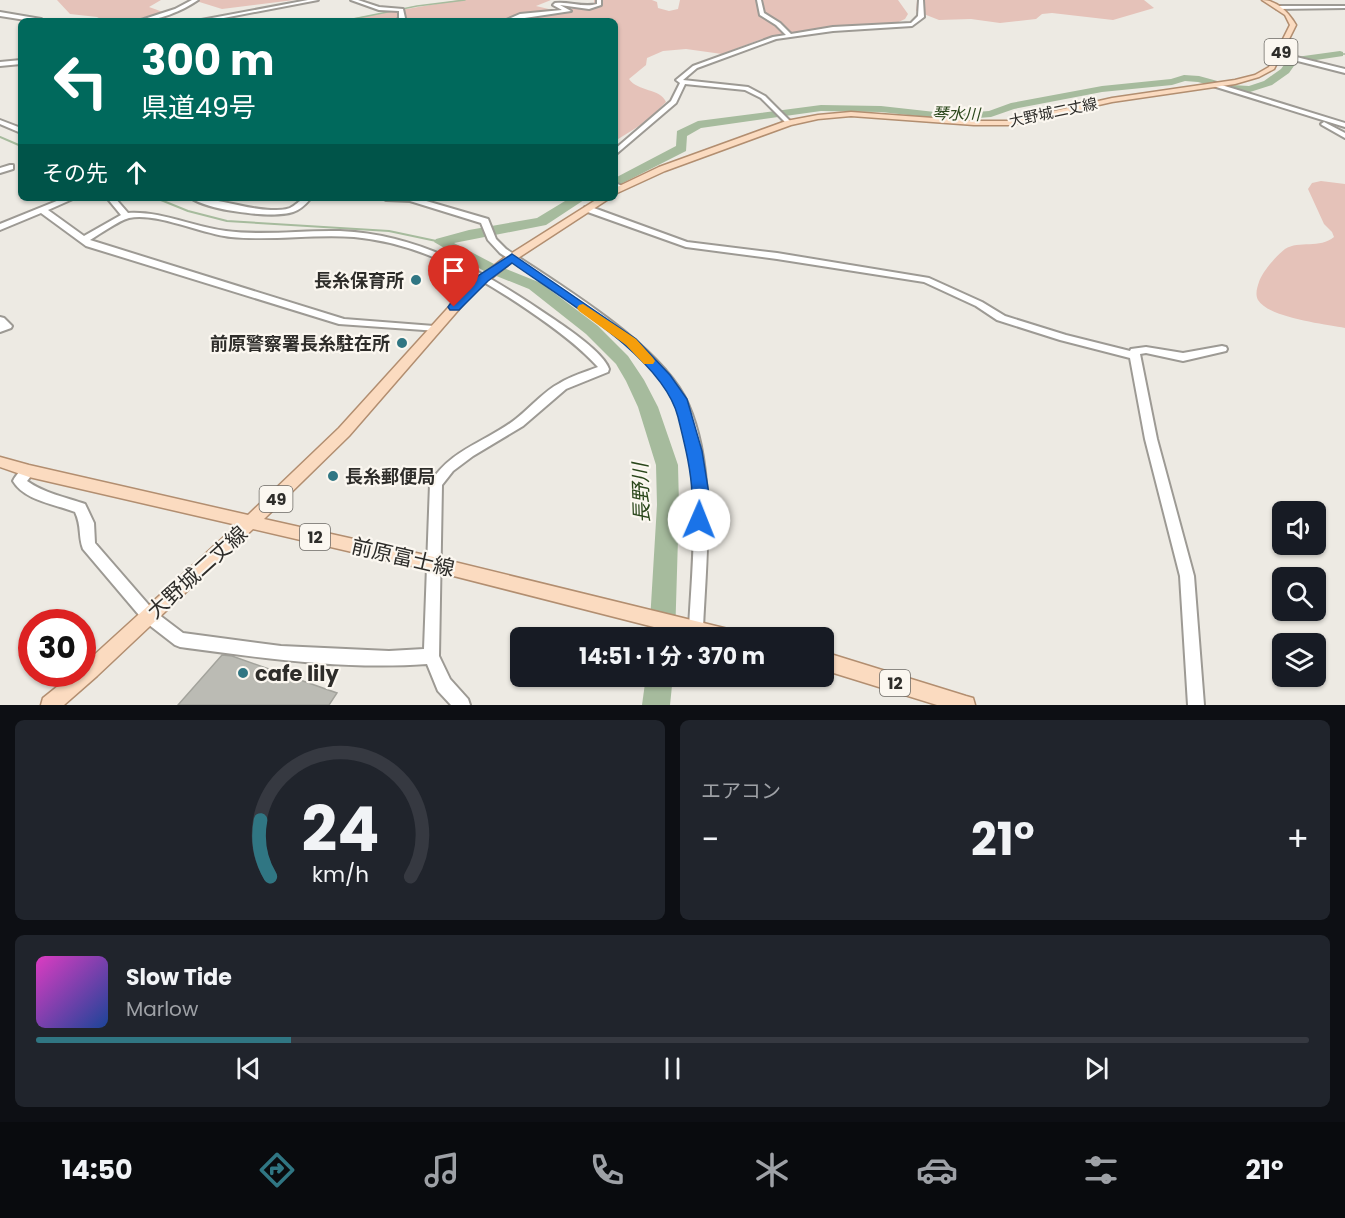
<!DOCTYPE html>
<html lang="ja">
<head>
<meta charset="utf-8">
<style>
  :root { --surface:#171b24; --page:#20242c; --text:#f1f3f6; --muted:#9ea1a6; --line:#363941; --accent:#307683 }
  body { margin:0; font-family:Poppins,"Noto Sans JP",sans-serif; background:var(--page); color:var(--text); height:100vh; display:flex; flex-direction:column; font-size:22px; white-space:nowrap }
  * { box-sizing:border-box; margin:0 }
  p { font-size:20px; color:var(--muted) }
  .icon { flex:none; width:33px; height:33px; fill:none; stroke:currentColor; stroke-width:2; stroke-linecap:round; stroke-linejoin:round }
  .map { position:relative; height:705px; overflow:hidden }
  .side { display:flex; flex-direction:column; gap:15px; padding:15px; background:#0d0f14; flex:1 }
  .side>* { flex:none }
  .banner { position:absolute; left:18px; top:18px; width:600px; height:183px; border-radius:9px; box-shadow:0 2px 4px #0004; background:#00695c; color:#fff; overflow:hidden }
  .controls { position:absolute; left:1272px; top:501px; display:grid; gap:12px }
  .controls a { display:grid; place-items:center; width:54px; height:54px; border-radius:9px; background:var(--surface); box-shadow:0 2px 4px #0004; font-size:30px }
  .speed { position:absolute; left:18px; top:609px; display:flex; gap:12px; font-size:30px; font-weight:700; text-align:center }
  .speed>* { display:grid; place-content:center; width:78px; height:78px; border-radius:50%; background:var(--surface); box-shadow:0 2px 4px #0004; line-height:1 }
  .speed .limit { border:9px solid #d22; background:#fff; color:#111 }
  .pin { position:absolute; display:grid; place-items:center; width:51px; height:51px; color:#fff; margin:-62px -26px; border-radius:50% 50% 50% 0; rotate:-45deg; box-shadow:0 0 6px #0007 }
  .pin .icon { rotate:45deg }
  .me { position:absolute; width:66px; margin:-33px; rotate:1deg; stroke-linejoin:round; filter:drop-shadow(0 0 4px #0008) }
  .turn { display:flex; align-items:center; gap:21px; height:126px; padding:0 24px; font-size:27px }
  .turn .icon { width:78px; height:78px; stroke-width:2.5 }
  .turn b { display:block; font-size:42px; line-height:51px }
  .then { display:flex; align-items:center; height:57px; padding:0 24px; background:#0003; gap:12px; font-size:22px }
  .big { font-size:45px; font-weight:700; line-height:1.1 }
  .side .card { flex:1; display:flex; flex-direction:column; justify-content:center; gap:9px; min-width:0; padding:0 21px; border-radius:9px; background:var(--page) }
  .side .dial { align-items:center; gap:0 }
  .dial svg { height:156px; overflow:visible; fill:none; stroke:var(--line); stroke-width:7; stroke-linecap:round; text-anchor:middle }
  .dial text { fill:var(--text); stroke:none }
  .song { display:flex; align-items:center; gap:18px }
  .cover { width:72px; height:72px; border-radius:9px; background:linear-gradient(135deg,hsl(310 70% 55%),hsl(220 70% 35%)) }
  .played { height:6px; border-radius:3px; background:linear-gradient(90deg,var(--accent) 20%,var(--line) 20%) }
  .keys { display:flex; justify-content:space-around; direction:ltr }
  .heat { display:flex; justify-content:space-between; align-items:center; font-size:33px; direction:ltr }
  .side .tiles { flex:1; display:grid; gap:15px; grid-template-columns:1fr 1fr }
  .card:last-child { grid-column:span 2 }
  .trip { position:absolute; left:510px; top:627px; width:324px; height:60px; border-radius:9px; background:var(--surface); box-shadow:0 2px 4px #0004; font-weight:700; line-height:60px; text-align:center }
  .dock { display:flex; height:96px; justify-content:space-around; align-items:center; background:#090b0e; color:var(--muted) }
  .dock .icon { width:42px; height:42px }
  .dock .active { color:var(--accent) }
  .dock b { font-size:27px; color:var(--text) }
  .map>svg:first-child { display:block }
  .green { fill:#e5c2b9 }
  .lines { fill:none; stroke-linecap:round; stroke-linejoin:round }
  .stream-far1 { stroke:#a6bb9d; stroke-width:1.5 }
  .stream { stroke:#a6bb9d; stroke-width:2 }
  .river { fill:#a6bb9d; fill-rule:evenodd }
  .building { fill:#bbbbb4; stroke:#a3a39c; stroke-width:1.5 }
  .minor-casing { stroke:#9d9a94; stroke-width:4 }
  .major-casing { stroke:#b28e70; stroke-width:3 }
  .minor { fill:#fff; fill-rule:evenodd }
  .major { fill:#fbdbc0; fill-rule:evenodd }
  .route { fill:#1a73e8; stroke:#114b97; stroke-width:1.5 }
  .slow { fill:#f59e0b }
  .poi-dot { fill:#307683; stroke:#fbf7f0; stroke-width:2 }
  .labels { text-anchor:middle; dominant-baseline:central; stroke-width:4.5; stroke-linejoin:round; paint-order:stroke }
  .far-street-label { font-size:15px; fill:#2e2d2a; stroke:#fbf7f0 }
  .shield { fill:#fbf7f0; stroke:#6c6a65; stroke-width:1.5 }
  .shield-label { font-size:16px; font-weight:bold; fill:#2e2d2a }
  .far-water-label { font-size:16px; font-style:italic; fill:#2a471b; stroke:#fbf7f0 }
  .poi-label { font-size:18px; font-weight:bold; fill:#2e2d2a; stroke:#fbf7f0; text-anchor:end }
  .water-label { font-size:20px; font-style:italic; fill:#2a471b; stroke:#fbf7f0 }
  .near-street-label { font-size:21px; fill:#2e2d2a; stroke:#fbf7f0 }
  .near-poi-label { font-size:21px; font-weight:bold; fill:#2e2d2a; stroke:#fbf7f0; text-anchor:start }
</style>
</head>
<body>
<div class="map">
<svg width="1345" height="705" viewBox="0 0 1345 705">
  <rect width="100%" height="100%" fill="#edeae3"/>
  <g class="green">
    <path d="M57,0H161L149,7L163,12L130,21H104L97,17L70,14Z"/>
    <path d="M193,0H294L222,9Z"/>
    <path d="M459,0H551L536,6L557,11L594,5V0H652L657,2L658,8L669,11L678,9L680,0H898L908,14L905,19L894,24L837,27L785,34L759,40L722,54L686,49L663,51L647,58L646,65L629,79C638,92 660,88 666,102L647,121L615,141V21H337Z"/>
    <path d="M917,0H1144L1154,8L1113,20L1052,13L1042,14L1036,19L1000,23L971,19L939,20L916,11Z"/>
    <path d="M1321,181L1345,184V328C1324,324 1269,318 1258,300C1255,294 1257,288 1259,282C1262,272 1276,256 1285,249C1299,240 1320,249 1334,237L1332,232L1324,224L1308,189L1312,183Z"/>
  </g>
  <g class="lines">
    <g class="stream-far1">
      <path d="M343,21L417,6L465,0"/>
      <path d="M1340,54H1345"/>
      <path d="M0,66L21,64"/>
    </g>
    <g class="stream">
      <path d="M0,137L21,146"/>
      <path d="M156,198L188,211L227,221L389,231L441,242"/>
    </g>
    <g class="river">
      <path d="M1340,51L1343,52V56L1296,63L1289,73L1272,85L1250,92L1231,91L1198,82L1185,81L1172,85L1102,92L1014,109L991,117L953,120L881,112L821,111L701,128L687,136L686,151L615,187V178L676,146L677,131L698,121L821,105L881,106L953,114L989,111L1011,103L1102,86L1171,79L1184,75L1199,76L1232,85L1249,86L1264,81L1281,69L1289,58Z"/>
      <path d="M570,198H587L546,225L454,243L496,265L541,283L598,326L628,356L644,380L658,407L678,465L679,505L675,638H649L657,505L656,465L638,407L626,381L616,364L586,334L529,289L484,271L434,242L436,239L469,230L537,218Z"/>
      <path d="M646,676H673L670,705H642Z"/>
    </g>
  </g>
  <path class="building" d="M222,655L232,656L337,693L329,705H178Z"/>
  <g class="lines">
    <defs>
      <g id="minor">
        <path d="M192,0H198C182,11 158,21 138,21L175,9Z"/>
        <path d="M308,0H318L208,21H196Z"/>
        <path d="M351,0H358L379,7L403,9L405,18L402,21H396L399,18V11L379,10Z"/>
        <path d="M597,0H601V5L589,9L560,5L571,11L504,21L520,14L562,10L553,5L555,3C569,1 583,8 597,4Z"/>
        <path d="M757,0H761L764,13L780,23L791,34L833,27L911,23L918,16L919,0H923L924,17L912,26L833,31L776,39L697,68L683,80L748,87L765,96L792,123L787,124L761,98L745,90L685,84L676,103L615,155V149L671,101L680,83L676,80L693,66L773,37L786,35L776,25L760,15Z"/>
        <path d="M1279,6H1345V8L1277,9Z"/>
        <path d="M0,12L41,19L44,21H32L0,16Z"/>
        <path d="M1280,53L1345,69V73L1278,56V54Z"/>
        <path d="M21,60V64L0,66V62Z"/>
        <path d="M1215,83L1345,123V127L1213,86L1212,85Z"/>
        <path d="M0,120L21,128V133L0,124Z"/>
        <path d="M1324,122L1345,133V138L1322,125L1321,124Z"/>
        <path d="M10,165H13V169L0,173V168Z"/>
        <path d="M615,183L625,187L621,189L615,188Z"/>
        <path d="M64,198H75L48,210L84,236L121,215L107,198H115L128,213C162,211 193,227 226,231C264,236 302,230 340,231C420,234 488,274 552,318C567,328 604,353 609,369L608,372L566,389L523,426L473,456L453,471L442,485L439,656L450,679L468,699L470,705H451L438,691L427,664C344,670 262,658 180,647L175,645L144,621L83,549C78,536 82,527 75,512C55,504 25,501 13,481C17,473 25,465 33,468L35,471L27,481C44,493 65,497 85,504L94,523L95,543L154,611L183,633L281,646L389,651L424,649L430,484C448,450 489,441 517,418C531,407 544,391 560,383C571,376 585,372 598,367C578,345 553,327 528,310C475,274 419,243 354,237C313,234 272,241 231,237C202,234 156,212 129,218C118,221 100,234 90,240L344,319L434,326L439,329L438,331L339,324L86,246L41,213L0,230V224Z"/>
        <path d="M191,198C218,198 244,209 271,210C278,210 285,210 290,208C300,203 299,198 311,198C306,204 300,210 293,212C272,219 208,210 191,198Z"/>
        <path d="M382,198H416L488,219L496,239L506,249C559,285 662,345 688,404C717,470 706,558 703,629L701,634L696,636L691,634L689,629C692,565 704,461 676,403C649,346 551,288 500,253L488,240L481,223L410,201L386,200Z"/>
        <path d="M585,207H591L687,242L777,253L929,278L982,302L1005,316L1066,335L1130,351L1131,349L1146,347L1183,353L1222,346L1226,347L1227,349L1226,351L1183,361L1146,353L1140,354L1157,439L1194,576L1204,705H1188L1180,576L1145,439L1130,358L1060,340L997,320L976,306L924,282L777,259L686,247L585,211Z"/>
        <path d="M0,317L4,318L12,326L11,328L0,332Z"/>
      </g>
      <g id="major">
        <path d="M1262,0C1277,0 1289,13 1296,25L1274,69L1259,77L1235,84L1112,102L1010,125H974L851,116L818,119L791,125L665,171L615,194V188L659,167L786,121L818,115L851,112L974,121H1010L1112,98L1235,80L1255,75L1269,67L1290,25L1285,15Z"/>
        <path d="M599,198H610L512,262L474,292L349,436L264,519L434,557L732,630L738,632L740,638H697L434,571L253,529L97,676L64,705H41L43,698L73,674H82V666L237,525L29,477L0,467V457L29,465L248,515L339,428L466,288L504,258Z"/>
        <path d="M824,652L966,696L973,698L975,705H937L824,670Z"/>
      </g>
    </defs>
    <use href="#minor" class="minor-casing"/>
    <use href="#major" class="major-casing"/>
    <use href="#minor" class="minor"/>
    <use href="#major" class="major"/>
  </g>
  <path class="route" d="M512,254L636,339L670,375L687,399L702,451L709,494L708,520L705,525L699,527L693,525C688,515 693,504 692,494C691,468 684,442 678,417C663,357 561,298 512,263L488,281L459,310H450L448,307L450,304L479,275Z"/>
  <path class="slow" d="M583,304L636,339L653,358L655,361L653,364H644L626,345L579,311L577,308L579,305Z"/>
  <g class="poi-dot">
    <circle cx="416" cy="280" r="6"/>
    <circle cx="402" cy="343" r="6"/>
    <circle cx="333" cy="476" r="6"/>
    <circle cx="243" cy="673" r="6"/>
  </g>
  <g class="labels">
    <g class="far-street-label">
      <text transform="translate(1053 112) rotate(-12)">大野城二丈線</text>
    </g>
    <g class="shield">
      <rect x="1264.5" y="39" width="33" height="26" rx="4.5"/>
      <rect x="259.5" y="486" width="33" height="26" rx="4.5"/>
      <rect x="300" y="524" width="30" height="26" rx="4.5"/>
      <rect x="880" y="670" width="30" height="26" rx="4.5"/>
    </g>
    <g class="shield-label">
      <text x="1281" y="52">49</text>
      <text x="276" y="499">49</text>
      <text x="315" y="537">12</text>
      <text x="895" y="683">12</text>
    </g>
    <g class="far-water-label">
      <text transform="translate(956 114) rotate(1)">琴水川</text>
    </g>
    <g class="poi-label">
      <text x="404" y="280">長糸保育所</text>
      <text x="390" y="343">前原警察署長糸駐在所</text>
      <text x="345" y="476" text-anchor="start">長糸郵便局</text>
    </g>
    <g class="water-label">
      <text transform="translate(641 493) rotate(-92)">長野川</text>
    </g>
    <g class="near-street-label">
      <text transform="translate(403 557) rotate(13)">前原富士線</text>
      <text transform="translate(197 572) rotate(-42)">大野城二丈線</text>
    </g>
    <g class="near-poi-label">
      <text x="255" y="673">cafe lily</text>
    </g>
  </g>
</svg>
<div class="controls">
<a><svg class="icon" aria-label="sound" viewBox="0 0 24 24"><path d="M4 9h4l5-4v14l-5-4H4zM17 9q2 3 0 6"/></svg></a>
<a><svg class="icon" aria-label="search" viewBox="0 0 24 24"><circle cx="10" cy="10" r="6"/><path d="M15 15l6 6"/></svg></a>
<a><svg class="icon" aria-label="layers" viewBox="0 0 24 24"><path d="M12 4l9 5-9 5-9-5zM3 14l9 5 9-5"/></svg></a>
</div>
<div class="speed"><div class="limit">30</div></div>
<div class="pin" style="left:454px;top:307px;background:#d93025"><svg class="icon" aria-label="arrive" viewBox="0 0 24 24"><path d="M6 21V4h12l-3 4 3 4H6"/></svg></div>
<svg class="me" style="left:699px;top:520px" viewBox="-20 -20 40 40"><circle r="19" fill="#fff"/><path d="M0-13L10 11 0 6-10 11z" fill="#1a73e8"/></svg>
<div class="trip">14:51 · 1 分 · 370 m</div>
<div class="banner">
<div class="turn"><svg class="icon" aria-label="left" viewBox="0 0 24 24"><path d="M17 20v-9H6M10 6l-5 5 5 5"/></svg><div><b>300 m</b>県道49号</div></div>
<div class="then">その先<svg class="icon" aria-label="ahead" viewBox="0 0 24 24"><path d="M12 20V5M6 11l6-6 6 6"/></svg></div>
</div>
</div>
<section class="side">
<div class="tiles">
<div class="card dial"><svg viewBox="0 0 100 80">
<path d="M14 69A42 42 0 1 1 86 69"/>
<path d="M14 69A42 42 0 0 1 9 40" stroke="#307683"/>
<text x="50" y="56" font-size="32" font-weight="700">24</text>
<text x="50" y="72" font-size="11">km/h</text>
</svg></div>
<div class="card"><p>エアコン</p>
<div class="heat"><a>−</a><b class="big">21°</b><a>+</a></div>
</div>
<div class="card">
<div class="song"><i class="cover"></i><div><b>Slow Tide</b><p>Marlow</p></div></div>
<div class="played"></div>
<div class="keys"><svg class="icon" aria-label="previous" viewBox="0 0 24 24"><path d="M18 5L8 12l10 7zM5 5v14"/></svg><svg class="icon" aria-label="pause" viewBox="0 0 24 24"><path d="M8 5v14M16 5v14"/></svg><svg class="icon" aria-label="next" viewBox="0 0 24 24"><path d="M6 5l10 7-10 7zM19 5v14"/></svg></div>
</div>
</div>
</section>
<nav class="dock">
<b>14:50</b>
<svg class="icon active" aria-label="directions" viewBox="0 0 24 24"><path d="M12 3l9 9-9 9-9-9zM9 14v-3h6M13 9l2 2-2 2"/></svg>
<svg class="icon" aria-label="music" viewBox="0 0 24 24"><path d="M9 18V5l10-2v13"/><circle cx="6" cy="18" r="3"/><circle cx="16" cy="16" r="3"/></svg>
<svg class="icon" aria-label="phone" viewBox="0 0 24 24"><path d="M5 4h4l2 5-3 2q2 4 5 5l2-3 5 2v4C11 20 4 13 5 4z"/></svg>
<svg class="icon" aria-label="climate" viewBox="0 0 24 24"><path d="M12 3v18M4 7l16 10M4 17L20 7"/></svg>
<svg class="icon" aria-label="car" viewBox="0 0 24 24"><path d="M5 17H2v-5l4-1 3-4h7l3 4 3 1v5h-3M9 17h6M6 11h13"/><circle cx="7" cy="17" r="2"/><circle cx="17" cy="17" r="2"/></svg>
<svg class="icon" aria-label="filters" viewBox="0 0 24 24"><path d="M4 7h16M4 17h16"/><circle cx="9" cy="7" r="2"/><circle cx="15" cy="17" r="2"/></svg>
<b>21°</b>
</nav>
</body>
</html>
